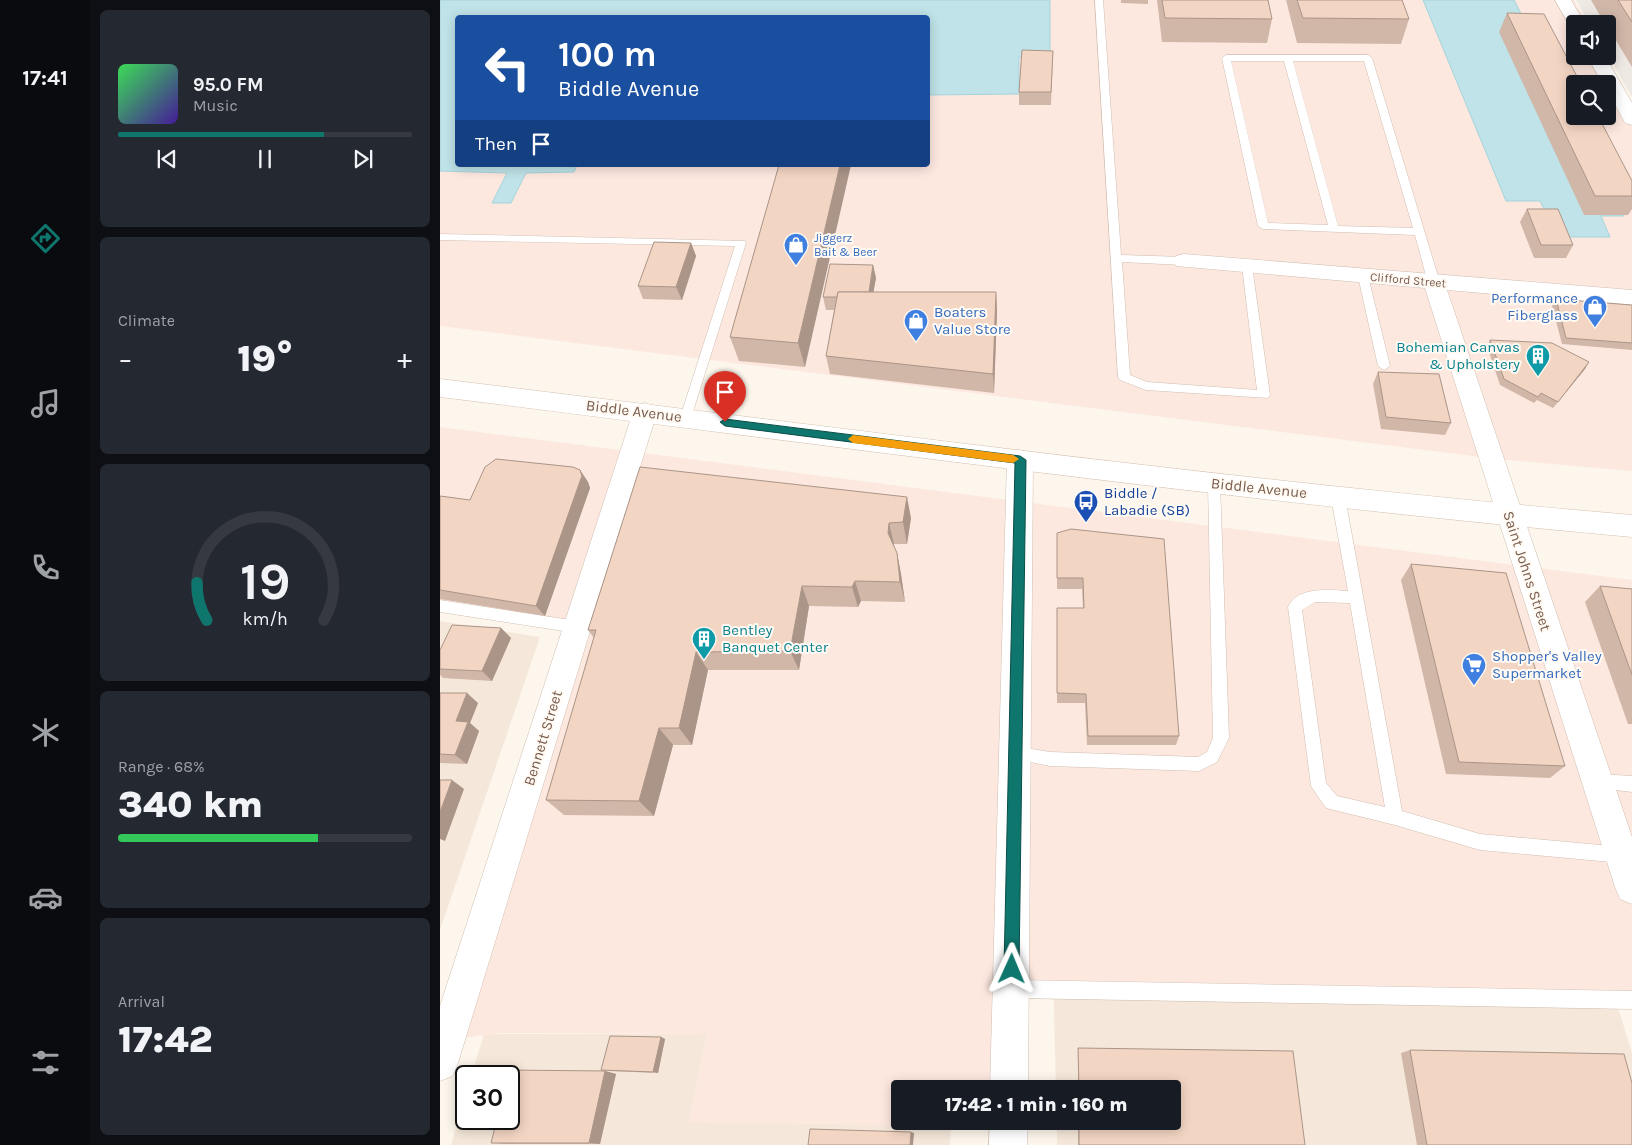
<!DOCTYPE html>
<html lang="en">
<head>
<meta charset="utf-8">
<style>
  :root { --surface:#171b24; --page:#242831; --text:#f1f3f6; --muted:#9ea1a6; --line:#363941; --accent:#0f766e }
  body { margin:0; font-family:Karla,sans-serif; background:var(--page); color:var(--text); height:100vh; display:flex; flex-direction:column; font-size:19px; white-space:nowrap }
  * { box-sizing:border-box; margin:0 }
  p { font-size:16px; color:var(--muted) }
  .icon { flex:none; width:28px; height:28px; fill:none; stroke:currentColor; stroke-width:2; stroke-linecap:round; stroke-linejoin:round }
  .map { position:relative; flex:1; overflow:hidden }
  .drawer { display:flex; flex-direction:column; gap:10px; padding:10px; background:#0d0f14; width:350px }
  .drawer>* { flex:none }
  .top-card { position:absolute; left:15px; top:15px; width:475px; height:152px; border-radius:5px; box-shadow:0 2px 12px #0003; background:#1a4fa0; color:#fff; overflow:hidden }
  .tools { position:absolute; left:1126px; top:15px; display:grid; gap:10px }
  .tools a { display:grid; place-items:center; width:50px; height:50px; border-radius:5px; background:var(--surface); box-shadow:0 2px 12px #0003; font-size:25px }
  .speed { position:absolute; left:15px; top:1065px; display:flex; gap:10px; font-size:25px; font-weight:700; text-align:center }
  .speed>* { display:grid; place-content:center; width:65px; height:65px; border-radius:50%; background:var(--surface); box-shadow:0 2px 12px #0003; line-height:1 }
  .speed .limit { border:2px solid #111; border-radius:8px; background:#fff; color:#111 }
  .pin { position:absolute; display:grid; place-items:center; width:42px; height:42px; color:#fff; margin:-51px -21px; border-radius:50% 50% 50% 0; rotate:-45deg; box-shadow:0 0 5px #0007 }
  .pin .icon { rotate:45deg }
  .me { position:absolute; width:55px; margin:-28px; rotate:1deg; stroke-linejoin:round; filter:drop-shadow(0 0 4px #0008) }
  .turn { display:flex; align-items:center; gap:18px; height:105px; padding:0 20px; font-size:22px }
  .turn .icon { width:65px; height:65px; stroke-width:2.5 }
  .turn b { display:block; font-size:35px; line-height:42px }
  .then { display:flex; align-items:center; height:48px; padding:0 20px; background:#0003; gap:10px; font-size:19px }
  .big { font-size:38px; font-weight:800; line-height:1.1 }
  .drawer .tile { flex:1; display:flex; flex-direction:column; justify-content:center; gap:8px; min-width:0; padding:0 18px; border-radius:8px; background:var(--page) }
  .drawer .dial { align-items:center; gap:0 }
  .dial svg { height:130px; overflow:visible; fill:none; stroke:var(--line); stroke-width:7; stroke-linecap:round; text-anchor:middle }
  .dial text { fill:var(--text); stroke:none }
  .song { display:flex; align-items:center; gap:15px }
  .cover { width:60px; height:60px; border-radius:8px; background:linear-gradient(135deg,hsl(130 70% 55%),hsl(260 70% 35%)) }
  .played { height:5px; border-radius:2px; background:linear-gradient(90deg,var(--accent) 70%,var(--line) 70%) }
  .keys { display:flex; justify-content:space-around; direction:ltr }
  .heat { display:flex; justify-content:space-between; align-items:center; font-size:28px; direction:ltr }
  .charge { height:8px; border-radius:4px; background:linear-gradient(90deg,#34c759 68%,var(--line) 0) }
  .trip { position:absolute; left:451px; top:1080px; width:290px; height:50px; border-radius:5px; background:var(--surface); box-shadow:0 2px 12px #0003; font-weight:800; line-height:50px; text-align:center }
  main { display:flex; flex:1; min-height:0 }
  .tabs { display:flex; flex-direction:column; width:90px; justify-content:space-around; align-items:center; background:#090b0e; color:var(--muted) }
  .tabs .icon { width:35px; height:35px }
  .tabs .current { color:var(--accent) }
  .tabs b { font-size:22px; color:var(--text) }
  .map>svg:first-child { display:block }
  .residential { fill:#f5e8da }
  .commercial { fill:#fde8e0; fill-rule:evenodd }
  .industrial { fill:#efe9e4 }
  .water { fill:#bfe3e8; stroke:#a5d3da }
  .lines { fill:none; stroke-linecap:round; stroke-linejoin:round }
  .lane-casing { stroke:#d1beb0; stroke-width:1 }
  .street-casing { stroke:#d1beb0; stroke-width:1 }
  .secondary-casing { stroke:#d6c0b0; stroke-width:1 }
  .lane { fill:#fff; fill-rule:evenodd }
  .street { fill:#fff; fill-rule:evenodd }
  .secondary { fill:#fff; fill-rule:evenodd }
  .wall { fill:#d1b7a8 }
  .shaded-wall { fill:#aa9588 }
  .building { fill:#f3d5c3; stroke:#aa9588 }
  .route { fill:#0f766e; stroke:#0a4d48 }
  .slow { fill:#f59e0b }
  .labels { text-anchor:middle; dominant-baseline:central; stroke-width:4; stroke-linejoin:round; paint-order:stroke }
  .far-shop-label { font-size:12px; fill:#366cbe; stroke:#fffaf3; text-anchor:start }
  .far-street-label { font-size:12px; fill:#7a5c4d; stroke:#fffaf3 }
  .shop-label { font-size:15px; fill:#366cbe; stroke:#fffaf3; text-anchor:start }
  .culture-label { font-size:15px; fill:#0d838f; stroke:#fffaf3; text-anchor:end }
  .street-label { font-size:15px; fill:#7a5c4d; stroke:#fffaf3 }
  .transit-label { font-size:15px; fill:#164399; stroke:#fffaf3; text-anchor:start }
</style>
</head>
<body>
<main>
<nav class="tabs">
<b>17:41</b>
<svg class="icon current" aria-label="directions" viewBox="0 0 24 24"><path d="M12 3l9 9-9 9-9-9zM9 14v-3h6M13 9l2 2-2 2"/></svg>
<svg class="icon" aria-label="music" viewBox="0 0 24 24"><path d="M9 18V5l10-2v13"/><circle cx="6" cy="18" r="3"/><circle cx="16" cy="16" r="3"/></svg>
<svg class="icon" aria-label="phone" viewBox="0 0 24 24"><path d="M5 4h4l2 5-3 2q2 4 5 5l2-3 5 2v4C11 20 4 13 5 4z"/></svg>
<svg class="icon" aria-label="climate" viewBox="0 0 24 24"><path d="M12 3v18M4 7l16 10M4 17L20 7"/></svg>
<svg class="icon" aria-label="car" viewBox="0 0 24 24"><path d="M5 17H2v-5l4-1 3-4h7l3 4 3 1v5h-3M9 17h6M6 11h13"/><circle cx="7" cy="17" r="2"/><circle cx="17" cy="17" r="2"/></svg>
<svg class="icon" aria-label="filters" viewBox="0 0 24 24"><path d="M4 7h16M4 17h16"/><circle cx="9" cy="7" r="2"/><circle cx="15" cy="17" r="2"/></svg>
</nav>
<section class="drawer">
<div class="tile">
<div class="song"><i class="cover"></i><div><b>95.0 FM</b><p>Music</p></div></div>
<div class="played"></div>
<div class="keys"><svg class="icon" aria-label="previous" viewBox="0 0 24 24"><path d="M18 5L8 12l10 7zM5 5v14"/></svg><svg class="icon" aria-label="pause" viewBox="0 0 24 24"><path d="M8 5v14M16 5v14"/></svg><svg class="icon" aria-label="next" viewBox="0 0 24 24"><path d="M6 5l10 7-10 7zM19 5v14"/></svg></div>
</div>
<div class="tile"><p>Climate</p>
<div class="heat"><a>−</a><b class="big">19°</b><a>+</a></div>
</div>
<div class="tile dial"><svg viewBox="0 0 100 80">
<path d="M14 69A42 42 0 1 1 86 69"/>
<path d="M14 69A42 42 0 0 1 8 46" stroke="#0f766e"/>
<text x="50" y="56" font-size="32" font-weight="700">19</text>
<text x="50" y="72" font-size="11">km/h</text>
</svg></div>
<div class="tile"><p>Range · 68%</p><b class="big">340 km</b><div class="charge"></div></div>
<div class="tile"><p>Arrival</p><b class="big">17:42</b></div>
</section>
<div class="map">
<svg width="1192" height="1145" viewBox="0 0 1192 1145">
  <rect width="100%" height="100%" fill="#fdf6ec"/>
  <g class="residential">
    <path d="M0,621L100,637L0,930Z"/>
    <path d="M612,932L1157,939L1192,1053V1145H617V1121H732V1089H616Z"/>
    <path d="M44,1034H267L249,1122L511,1125L510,1145H11L26,1094V1119H69V1076H31Z"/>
  </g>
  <g class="commercial">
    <path d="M0,0H1134L1147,24H1135V56H1166L1192,102V471L1056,459L0,326ZM18,18H488V165H18ZM1135,84H1168V116H1135Z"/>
    <path d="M0,427L1192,580V1000L572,989L569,1089H460V1121H569V1126L249,1122L267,1034L61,1033L8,1040L137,628L0,606Z"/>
  </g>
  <path class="industrial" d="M1136,0H1192V97L1168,55V24H1150Z"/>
  <g class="water">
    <path d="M0,0H610V57H579V94L488,95V18H18V165H137L134,172L86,173L71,203H52L67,173L0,171Z"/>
    <path d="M983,0H1074L1184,216H1161L1170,237H1118L1100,201H1066Z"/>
  </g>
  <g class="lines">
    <defs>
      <g id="lane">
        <path d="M655,0H663L681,255L744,257L749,261L744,265L682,262L690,375L707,382L817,390L802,266L807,262L812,266L830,395L828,398L706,390L680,380L678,377Z"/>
        <path d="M928,55L932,58L1000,283L998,286L994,287L988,283L975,235L823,229L818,226L782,58L786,55ZM791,61H844L888,225L828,223ZM853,61H924L973,228L898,226Z"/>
        <path d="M0,234L305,241L306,243L250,421L246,423L240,418L295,246L0,240Z"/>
        <path d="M923,272L928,276L950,366L944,370L938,366L918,276Z"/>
        <path d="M774,478L780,483L789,738L777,762L759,771L610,766L570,758L567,753L570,748L575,746L610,752L758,757L767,752L773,738L768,483Z"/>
        <path d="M898,492L905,497L962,811L1040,834L1182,847L1188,849L1190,855L1188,861L1182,863L1040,850L955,825L886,808L871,786L848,607C858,586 889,590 908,591L891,497ZM875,602L910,603L945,807L897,796L886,783L862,610Z"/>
        <path d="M0,600L137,621L142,623L144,627L142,631L137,633L0,612Z"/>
        <path d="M1158,774L1192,776V792L1152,787L1150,782L1152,777Z"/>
        <path d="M572,980L1192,991V1009L572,998L566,995L563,989L566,983Z"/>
      </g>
      <g id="street">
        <path d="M1115,0H1131L1145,24H1135V29L1131,28Z"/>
        <path d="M1147,56H1165L1192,103V125L1185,123L1183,119L1168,92V84H1163Z"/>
        <path d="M744,254L1192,290V306L1007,290L1192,837V904L1180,899L1175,887L985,288L736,266L733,261L736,256Z"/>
        <path d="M205,403L214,406L217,412L18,1063L13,1076L0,1081V1006L193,412L196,406Z"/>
        <path d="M580,450L589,453L593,460L588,1089H550L567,460L571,453Z"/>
        <path d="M550,1121H588L587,1145H549Z"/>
      </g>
      <path id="secondary" d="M0,379C397,427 793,481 1192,515V537C793,501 397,446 0,397Z"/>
    </defs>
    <use href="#lane" class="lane-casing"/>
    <use href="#street" class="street-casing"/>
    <use href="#secondary" class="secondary-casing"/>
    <use href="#lane" class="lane"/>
    <use href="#street" class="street"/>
    <use href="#secondary" class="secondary"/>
  </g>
  <g class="wall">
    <path d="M681,0H708V4L681,3Z"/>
    <path d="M717,0H828L832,19L827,43L722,42Z"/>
    <path d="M846,0H962L969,19L961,44L857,43Z"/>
    <path d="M1151,0H1192V67L1168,27V24H1165Z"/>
    <path d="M1067,13L1192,181V209L1188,215H1144L1059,32Z"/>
    <path d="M613,51L611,105H579V92Z"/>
    <path d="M339,165L365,367L299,361L290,337Z"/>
    <path d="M1087,209L1133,245L1126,258H1094L1080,222Z"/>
    <path d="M251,243L256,256L242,300L203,299L198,286Z"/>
    <path d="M433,265L436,278L433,292H556L557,311L554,393L390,374L386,356L394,310H386L383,297Z"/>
    <path d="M1116,299L1192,305V350L1122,344L1112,306Z"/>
    <path d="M1050,340L1145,369L1113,408L1097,400L1094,403L1060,385L1047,346Z"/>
    <path d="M938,372L1011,423L1005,435L941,429L933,384Z"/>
    <path d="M200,467L471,518L467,544H454V546L457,553L461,574L465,602L421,601L418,607L369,606L359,670H268L252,745H233L214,816L124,815L106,800L154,638L148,630Z"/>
    <path d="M140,470L148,482L150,488L105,616L0,599V496L30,500Z"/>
    <path d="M617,533L739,736L736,745H647L645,703H617V608H643L642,589H617Z"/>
    <path d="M971,564L1125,766L1110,778L1006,774L961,580Z"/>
    <path d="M1160,586L1192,589V724H1188L1145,602Z"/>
    <path d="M61,628L71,638L52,681L3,678L0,675V650Z"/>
    <path d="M0,693L38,703L30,723L39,731L27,764L0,763Z"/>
    <path d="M221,1037L225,1039L218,1073L167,1071L161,1070Z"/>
    <path d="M638,1048L865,1145H638V1121H732V1089H638Z"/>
    <path d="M970,1050L1192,1145H977L961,1053Z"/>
    <path d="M165,1071L176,1074L160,1144H64L51,1143Z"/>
  </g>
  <g class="shaded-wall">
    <path d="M400,165H411L365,367L358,343Z"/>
    <path d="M251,243L256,256L242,300L236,287Z"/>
    <path d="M433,265L436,278L430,311L427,298Z"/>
    <path d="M556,292L557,311L554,393L553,374Z"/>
    <path d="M1149,362L1145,369L1113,408L1118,402Z"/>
    <path d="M140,470L148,482L150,488L105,616L96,606Z"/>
    <path d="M467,497L471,518L467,544L463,522Z"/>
    <path d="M449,523L454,544L453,554L448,533Z"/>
    <path d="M457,553L461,574L465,602L460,582Z"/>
    <path d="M415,581L421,601L418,607L412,587Z"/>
    <path d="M362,586L369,606L359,670L350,651Z"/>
    <path d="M61,628L71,638L52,681L42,671Z"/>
    <path d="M256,652L268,670L252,745L239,728Z"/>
    <path d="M27,693L38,703L30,723L39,731L27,764L15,755L16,721Z"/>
    <path d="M219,728L233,745L214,816L199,801Z"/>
    <path d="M12,780L24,789L5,841L0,839V812Z"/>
    <path d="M221,1037L225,1039L218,1073L213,1072Z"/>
    <path d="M165,1071L176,1074L160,1144L149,1143Z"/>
    <path d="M471,1132L474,1133L473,1145H470Z"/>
  </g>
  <g class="building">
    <path d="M722,0H828L832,19L725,18Z"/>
    <path d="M857,0H962L969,19L863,18Z"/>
    <path d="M1178,0H1192V22Z"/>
    <path d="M1067,13L1104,14L1141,84H1135V116H1158L1192,181V196H1155Z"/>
    <path d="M582,50L613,51L611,92H579Z"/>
    <path d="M339,165H400L358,343L290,337Z"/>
    <path d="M1087,209H1118L1133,245H1101Z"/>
    <path d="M214,242L251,243L236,287L198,286Z"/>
    <path d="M390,264L433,265L429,292H398L397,297H383Z"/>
    <path d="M398,292H556L553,374L386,356Z"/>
    <path d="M1116,299L1192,305V343L1126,338Z"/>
    <path d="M1050,340L1112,343L1149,362L1118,402L1101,393L1098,397L1064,379Z"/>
    <path d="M938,372L999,374L1011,423L946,417Z"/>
    <path d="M56,459L133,467L140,470L142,476L139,484L96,606L0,590V496L30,500L45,467Z"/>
    <path d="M200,467L467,497L463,522L449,523L448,533L457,553L460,582L415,581L412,587L362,586L350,651L256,652L239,728H219L199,801L106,800L156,630H148Z"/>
    <path d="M631,529L724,539L739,736H648L646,694L617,693V608H644L643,578H617V533Z"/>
    <path d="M971,564L1066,573L1125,766L1019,762Z"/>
    <path d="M1160,586L1192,589V675Z"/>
    <path d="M12,625L61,628L42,671L0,669V650Z"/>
    <path d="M0,693H27L16,721L28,722L15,755L0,754Z"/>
    <path d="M0,780H12L0,812Z"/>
    <path d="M170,1036L221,1037L213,1072L161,1070Z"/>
    <path d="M638,1048L853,1051L865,1145H639V1121H732V1089H639Z"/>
    <path d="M970,1050L1184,1054L1192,1083V1145H987Z"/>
    <path d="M65,1070L165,1071L149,1143H51L57,1119H69V1076H63Z"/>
    <path d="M370,1129L471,1132L470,1145H368Z"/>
  </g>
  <path class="route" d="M285,419L580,456L586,460L579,969L577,974L572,976L567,974L564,969L575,463L285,426L280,422Z"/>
  <path class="slow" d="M413,435L573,455L579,459L573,463L413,443L408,439Z"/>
  <defs>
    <symbol id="shop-pin" viewBox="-11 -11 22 30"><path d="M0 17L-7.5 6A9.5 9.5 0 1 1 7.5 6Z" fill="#3f7fe0" stroke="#fffaf3"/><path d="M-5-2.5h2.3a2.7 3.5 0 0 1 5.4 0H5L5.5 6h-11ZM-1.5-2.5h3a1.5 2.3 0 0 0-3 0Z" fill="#fff"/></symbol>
    <symbol id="building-pin" viewBox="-11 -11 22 30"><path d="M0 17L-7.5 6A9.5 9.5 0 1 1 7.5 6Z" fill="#0f9aa8" stroke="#fffaf3"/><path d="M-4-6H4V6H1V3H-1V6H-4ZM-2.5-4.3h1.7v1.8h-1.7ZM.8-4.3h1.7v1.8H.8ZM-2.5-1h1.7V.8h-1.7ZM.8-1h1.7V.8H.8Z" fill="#fff"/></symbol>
    <symbol id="bus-pin" viewBox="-11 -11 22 30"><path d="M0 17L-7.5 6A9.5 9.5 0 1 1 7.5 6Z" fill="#1a4fb4" stroke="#fffaf3"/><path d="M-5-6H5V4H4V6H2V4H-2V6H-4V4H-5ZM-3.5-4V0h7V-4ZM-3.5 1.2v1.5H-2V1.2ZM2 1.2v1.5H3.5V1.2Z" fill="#fff"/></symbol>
    <symbol id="supermarket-pin" viewBox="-11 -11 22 30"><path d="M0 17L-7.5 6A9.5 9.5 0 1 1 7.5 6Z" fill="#3f7fe0" stroke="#fffaf3"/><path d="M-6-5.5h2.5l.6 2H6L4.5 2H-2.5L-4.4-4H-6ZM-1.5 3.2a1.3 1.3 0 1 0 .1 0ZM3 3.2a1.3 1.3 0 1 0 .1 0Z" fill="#fff"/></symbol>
  </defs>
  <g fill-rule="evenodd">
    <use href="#shop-pin" x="342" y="231" width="28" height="38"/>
    <use href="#shop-pin" x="1141" y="293" width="28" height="38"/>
    <use href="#shop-pin" x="462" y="307" width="28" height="38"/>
    <use href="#building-pin" x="1084" y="342" width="28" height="38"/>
    <use href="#bus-pin" x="632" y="488" width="28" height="38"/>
    <use href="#building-pin" x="250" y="625" width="28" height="38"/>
    <use href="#supermarket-pin" x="1020" y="651" width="28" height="38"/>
  </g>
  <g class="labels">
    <g class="far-shop-label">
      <text x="374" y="238">Jiggerz<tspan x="374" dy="14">Bait &amp; Beer</tspan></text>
    </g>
    <g class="far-street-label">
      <text transform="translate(968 280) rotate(5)">Clifford Street</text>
    </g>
    <g class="shop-label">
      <text x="1138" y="298" text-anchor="end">Performance<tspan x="1138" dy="17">Fiberglass</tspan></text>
      <text x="494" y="312">Boaters<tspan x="494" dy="17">Value Store</tspan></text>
      <text x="1052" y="656">Shopper's Valley<tspan x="1052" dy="17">Supermarket</tspan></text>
    </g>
    <g class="culture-label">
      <text x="1080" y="347">Bohemian Canvas<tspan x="1080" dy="17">&amp; Upholstery</tspan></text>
      <text x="282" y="630" text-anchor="start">Bentley<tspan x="282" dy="17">Banquet Center</tspan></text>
    </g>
    <g class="street-label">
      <text transform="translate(194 411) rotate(7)">Biddle Avenue</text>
      <text transform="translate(819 488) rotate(6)">Biddle Avenue</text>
      <text transform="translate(1087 571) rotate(72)">Saint Johns Street</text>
      <text transform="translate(103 738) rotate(-73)">Bennett Street</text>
    </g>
    <g class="transit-label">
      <text x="664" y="493">Biddle /<tspan x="664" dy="17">Labadie (SB)</tspan></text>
    </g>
  </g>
</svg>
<div class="tools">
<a><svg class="icon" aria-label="sound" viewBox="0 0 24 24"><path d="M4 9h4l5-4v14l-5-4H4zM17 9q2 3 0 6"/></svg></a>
<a><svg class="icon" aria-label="search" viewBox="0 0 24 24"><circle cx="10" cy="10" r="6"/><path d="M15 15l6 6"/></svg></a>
</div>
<div class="speed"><div class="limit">30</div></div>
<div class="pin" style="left:285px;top:422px;background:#d93025"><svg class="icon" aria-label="arrive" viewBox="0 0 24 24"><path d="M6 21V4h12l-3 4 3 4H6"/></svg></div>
<svg class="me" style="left:572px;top:969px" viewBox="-20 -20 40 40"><path d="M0-17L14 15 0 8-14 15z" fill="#0f766e" stroke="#fff" stroke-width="4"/></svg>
<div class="trip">17:42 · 1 min · 160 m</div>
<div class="top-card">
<div class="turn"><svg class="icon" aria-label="left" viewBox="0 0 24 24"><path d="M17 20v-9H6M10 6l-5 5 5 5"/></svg><div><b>100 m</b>Biddle Avenue</div></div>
<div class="then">Then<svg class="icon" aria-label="arrive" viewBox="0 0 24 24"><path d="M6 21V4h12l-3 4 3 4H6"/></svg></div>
</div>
</div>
</main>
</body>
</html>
